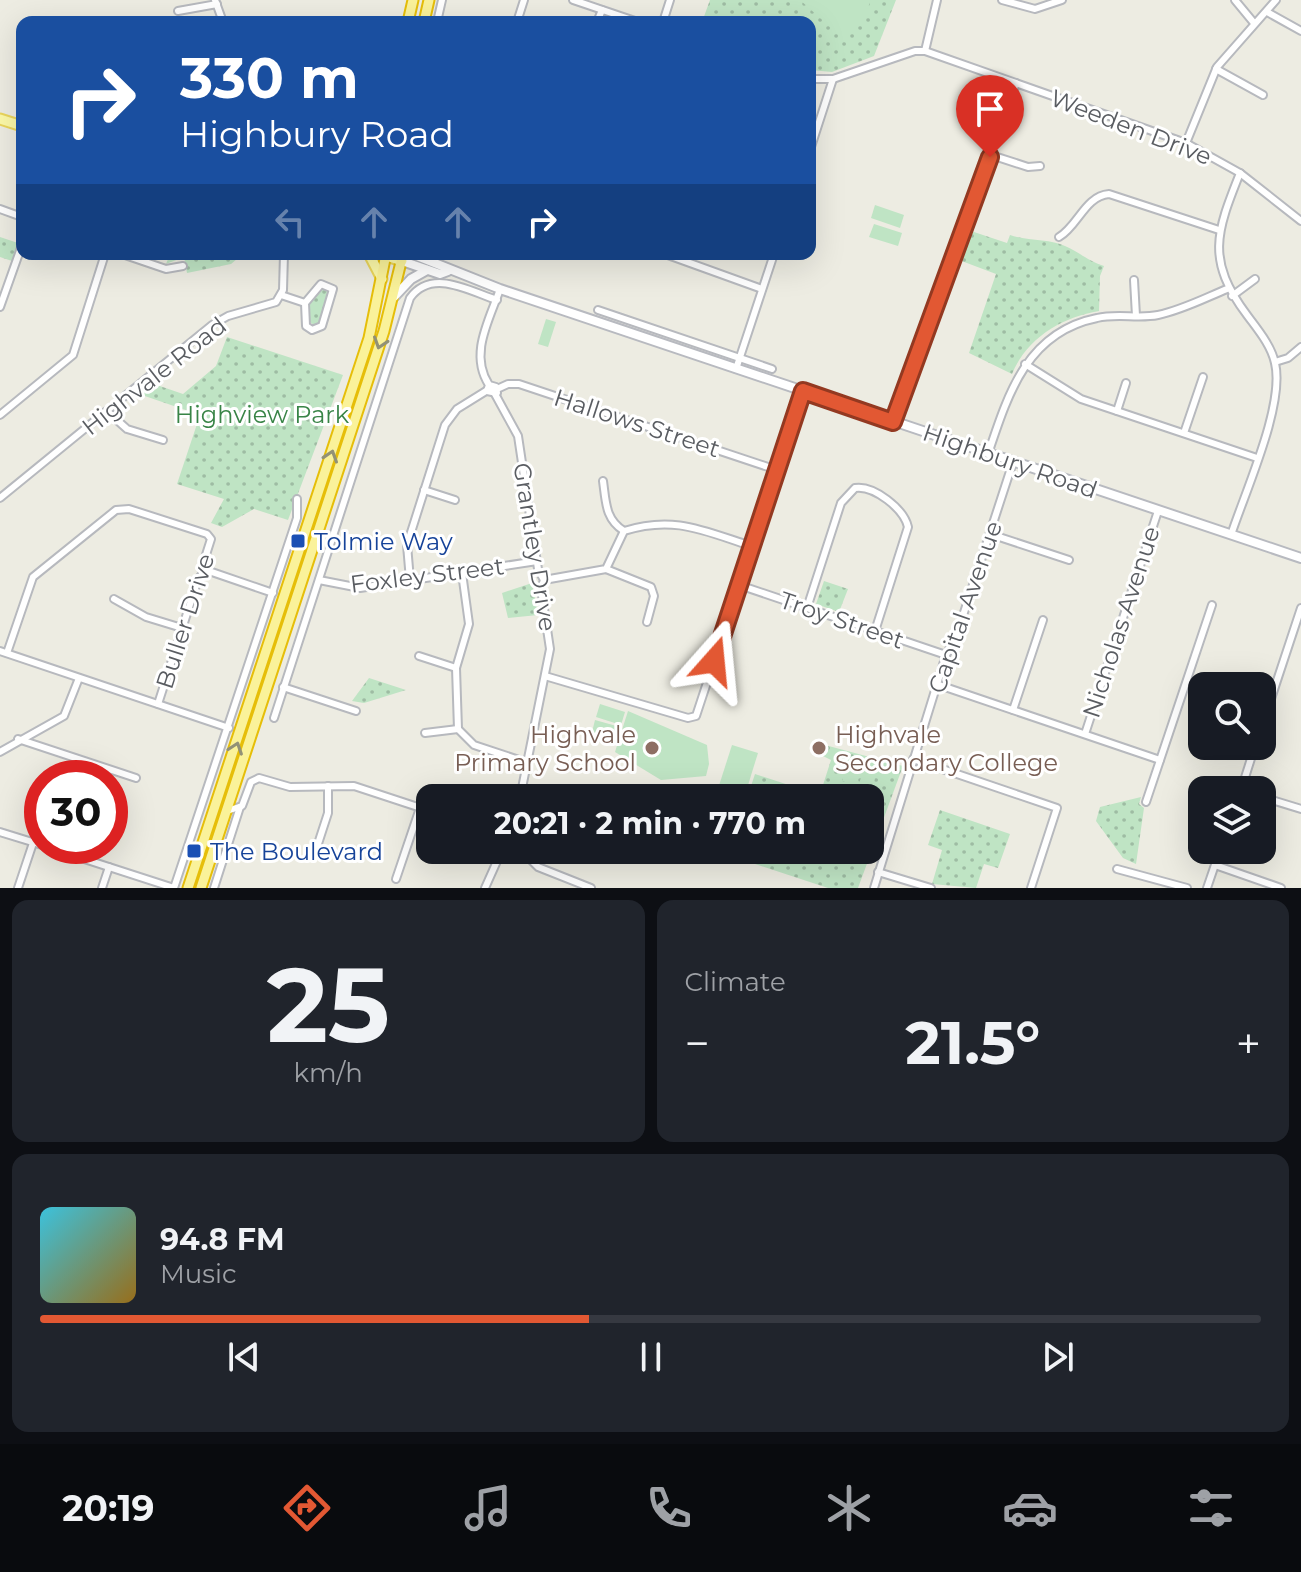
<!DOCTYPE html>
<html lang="en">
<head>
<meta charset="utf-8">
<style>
  :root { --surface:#171b24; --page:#20242c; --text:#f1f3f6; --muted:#9ea1a6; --line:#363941; --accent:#e25833 }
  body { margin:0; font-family:Montserrat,sans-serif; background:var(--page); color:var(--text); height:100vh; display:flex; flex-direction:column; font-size:30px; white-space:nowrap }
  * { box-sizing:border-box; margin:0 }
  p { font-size:26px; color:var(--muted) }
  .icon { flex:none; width:44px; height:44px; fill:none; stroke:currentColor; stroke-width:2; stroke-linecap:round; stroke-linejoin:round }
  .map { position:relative; height:888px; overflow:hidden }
  .sheet { display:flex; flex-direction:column; gap:12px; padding:12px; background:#0d0f14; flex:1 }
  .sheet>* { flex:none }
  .top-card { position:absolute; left:16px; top:16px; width:800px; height:244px; border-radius:16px; box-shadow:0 8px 32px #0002; background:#1a4fa0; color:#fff; overflow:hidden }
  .fabs { position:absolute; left:1188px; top:672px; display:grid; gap:16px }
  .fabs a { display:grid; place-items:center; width:88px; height:88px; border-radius:16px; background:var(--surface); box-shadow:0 8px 32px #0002; font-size:40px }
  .speed { position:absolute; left:24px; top:760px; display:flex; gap:16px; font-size:40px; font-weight:700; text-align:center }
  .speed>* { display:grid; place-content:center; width:104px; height:104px; border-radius:50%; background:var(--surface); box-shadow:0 8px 32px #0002; line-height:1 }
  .speed .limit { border:12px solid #d22; background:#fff; color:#111 }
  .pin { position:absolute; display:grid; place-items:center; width:68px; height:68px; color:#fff; margin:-82px -34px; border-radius:50% 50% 50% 0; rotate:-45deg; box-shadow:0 0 8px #0007 }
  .pin .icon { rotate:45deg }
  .me { position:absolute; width:88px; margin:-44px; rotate:18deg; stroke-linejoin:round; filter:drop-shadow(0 0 6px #0008) }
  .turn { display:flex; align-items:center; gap:28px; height:168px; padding:0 32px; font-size:36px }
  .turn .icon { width:104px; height:104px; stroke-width:2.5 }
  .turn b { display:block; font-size:56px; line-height:68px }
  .lanes { display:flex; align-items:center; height:76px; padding:0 32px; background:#0003; justify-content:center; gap:40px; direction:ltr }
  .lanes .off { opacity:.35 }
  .big { font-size:60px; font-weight:700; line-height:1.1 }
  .sheet .card { flex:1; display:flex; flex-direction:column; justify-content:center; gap:12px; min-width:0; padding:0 28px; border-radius:16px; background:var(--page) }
  .sheet .dial { align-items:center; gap:0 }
  .dial b { font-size:104px; line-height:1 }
  .song { display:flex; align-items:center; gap:24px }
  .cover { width:96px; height:96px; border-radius:12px; background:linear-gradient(135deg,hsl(190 70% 55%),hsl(40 70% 35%)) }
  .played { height:8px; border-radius:4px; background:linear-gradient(90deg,var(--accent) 45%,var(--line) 45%) }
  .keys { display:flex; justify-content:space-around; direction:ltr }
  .heat { display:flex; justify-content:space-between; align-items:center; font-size:44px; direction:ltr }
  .sheet .tiles { flex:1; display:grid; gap:12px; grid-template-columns:1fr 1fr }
  .card:last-child { grid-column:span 2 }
  .trip { position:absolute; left:416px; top:784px; width:468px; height:80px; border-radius:16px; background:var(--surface); box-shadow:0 8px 32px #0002; font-weight:700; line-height:80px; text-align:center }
  .tabs { display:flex; height:128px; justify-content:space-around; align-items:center; background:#090b0e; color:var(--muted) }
  .tabs .icon { width:56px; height:56px }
  .tabs .active { color:var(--accent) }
  .tabs b { font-size:36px; color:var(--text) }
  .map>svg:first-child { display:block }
  .park { fill:url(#park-dots) }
  .pitch { fill:#bfe4c4 }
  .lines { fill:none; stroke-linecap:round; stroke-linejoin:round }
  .minor-casing { stroke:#b7b9be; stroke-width:10 }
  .secondary-casing { stroke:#b8bac0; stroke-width:12 }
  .primary-casing { stroke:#ebd65c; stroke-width:13 }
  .trunk-casing { stroke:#e6be09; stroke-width:13 }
  .minor { stroke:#fff; stroke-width:6 }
  .secondary { stroke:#fff; stroke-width:8 }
  .primary { stroke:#fcf9a8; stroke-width:9 }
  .trunk { stroke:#faf29a; stroke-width:9 }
  .oneway { stroke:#929176 }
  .route-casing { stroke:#933921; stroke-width:20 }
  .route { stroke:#e25833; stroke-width:14 }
  .transit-dot { fill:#1a4fb4; stroke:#fff; stroke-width:3 }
  .education-dot { fill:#8d6e63; stroke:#fff; stroke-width:3 }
  .labels { text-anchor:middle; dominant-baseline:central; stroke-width:6; stroke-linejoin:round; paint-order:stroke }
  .street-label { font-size:24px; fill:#5a5d62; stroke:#fff }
  .park-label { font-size:24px; fill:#388446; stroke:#fff }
  .transit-label { font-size:24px; fill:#164399; stroke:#fff; text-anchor:start }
  .education-label { font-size:24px; fill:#785e54; stroke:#fff; text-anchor:end }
</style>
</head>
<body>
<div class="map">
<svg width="1301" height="888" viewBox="0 0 1301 888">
  <defs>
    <pattern id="park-dots" width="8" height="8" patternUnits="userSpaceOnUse" patternTransform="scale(2)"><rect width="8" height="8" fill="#bfe4c4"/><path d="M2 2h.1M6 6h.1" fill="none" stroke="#9ebca3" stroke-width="1.8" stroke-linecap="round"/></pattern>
  </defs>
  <rect width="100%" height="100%" fill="#edece2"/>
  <g class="park">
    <path d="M710,0H896L874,56L832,72L810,70V22H702Z"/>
    <path d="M968,230L1007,243L1010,235C1027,241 1051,239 1065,246C1079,252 1088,261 1104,266L1100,276L1099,311C1062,317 1027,338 1012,374L969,353L996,274L959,260Z"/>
    <path d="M0,237L18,243L12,261L0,257Z"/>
    <path d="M170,254H243L231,264L187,273L184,257L166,264Z"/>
    <path d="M325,288L329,292L319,323L315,326L310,322V302L320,289Z"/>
    <path d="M227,337L343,375L288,520L254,509L222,527L211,523L224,499L177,484L200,415L139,394L151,383L183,394L216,366Z"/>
    <path d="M824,581L848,589L839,612L816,604Z"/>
    <path d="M532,583L538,615L508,618L502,593Z"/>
    <path d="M369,678L406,690L364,703L352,701Z"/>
    <path d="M825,745L903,766L858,888H828L728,855L729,850H870V798H747L755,774L801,789L823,785L831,760L821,755Z"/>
    <path d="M1141,797L1139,804L1144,808L1136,864L1123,858L1096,821L1100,807Z"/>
    <path d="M940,810L1010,834L998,868L984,864L976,888L932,884L942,850L928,845Z"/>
  </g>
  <g class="pitch">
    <path d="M800,0H871L866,13L840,36Z"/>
    <path d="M875,205L904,215L900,228L871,218Z"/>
    <path d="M874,224L902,233L898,246L869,237Z"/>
    <path d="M546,319L556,322L548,347L538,344Z"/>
    <path d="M600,704L625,712L621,725L596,717Z"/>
    <path d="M628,711L707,745L709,764L706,776L661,780L615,752Z"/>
    <path d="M595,720L620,727L616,740L592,732Z"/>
    <path d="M732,745L758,753L744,798H715Z"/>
    <path d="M851,756L864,760L855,785L842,781Z"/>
    <path d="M867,761L879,766L871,791L858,786Z"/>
    <path d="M795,850H864C846,866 813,863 795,850Z"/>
  </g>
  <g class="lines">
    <defs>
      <g id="minor">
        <path d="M215,0L223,22"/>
        <path d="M573,0L638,22"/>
        <path d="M1002,0L1035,9L1062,0"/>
        <path d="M1235,0L1254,23"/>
        <path d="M178,11L217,4"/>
        <path d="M1267,12L1301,31"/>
        <path d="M437,22L442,0"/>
        <path d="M517,22L524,0"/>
        <path d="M597,22L602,10"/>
        <path d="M663,22L670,0"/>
        <path d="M925,51L937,0"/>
        <path d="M1216,69L1263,95"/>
        <path d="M810,79H833L915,51H925L1186,143L1240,173L1301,221"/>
        <path d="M1186,143L1217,67L1276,0"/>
        <path d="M810,150L833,79"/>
        <path d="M991,155L1028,167L1040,166"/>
        <path d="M0,209L22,217"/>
        <path d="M1059,237C1078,226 1085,196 1109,194L1219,230"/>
        <path d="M122,254L166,269L183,266"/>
        <path d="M665,254L762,289"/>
        <path d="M1134,280L1136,316"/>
        <path d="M321,284L333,289L322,326L312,330L306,326L305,303Z"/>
        <path d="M281,295L305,303"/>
        <path d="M1232,296L1255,279"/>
        <path d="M0,307L22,245"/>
        <path d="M598,310L772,369"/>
        <path d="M1275,362L1288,358L1301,347"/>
        <path d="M1025,364L1081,399L1257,458"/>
        <path d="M736,369L774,254"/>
        <path d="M489,385L487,391L497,393L496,387L489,385C469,354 489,321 500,289"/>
        <path d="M497,389L508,384H519L777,470"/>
        <path d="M495,394L518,436L538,569L544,580L541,589L550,649L520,798"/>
        <path d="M1117,411L1126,383"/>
        <path d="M108,412L127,429L163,440"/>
        <path d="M0,415L73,355L105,254"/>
        <path d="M893,422L1016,83"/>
        <path d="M1184,433L1203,377"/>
        <path d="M988,454C1008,394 1027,332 1097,318C1117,313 1138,319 1158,315C1182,310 1205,298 1227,289"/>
        <path d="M603,481C606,502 605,519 624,531"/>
        <path d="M424,490L455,500"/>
        <path d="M0,498L212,325L228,316L276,302L283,290L284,254"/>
        <path d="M990,534L1069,560"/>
        <path d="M1231,535C1245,492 1285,405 1275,363C1271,345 1258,330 1247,315C1206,260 1216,233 1240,173"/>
        <path d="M606,569L651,587L654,596L647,622"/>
        <path d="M206,570L273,593"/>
        <path d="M462,573L469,624L456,668L458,729L474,745L528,763"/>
        <path d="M319,580L360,588L537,561"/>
        <path d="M410,580L407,545L445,425L457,409L486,391"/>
        <path d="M544,580L606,569L624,531C674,515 704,531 751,546"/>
        <path d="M739,585L946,655"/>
        <path d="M114,599L146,617L182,628"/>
        <path d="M807,608L841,503L855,488C874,485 904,509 908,527L875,631"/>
        <path d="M0,651L229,728"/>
        <path d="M7,653L33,577L116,510L129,509L207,534L211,539L204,561L206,570L198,579L158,704"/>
        <path d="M419,656L456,668"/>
        <path d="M545,676L688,718L696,716L803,391"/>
        <path d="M939,685L1160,760"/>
        <path d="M283,687L356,711"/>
        <path d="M1013,710L1043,620"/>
        <path d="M274,718L410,298C432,268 469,291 497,300"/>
        <path d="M1262,726L1301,608"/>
        <path d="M425,733L458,729"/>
        <path d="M1085,734L1158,511"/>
        <path d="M18,739L136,778"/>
        <path d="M0,752L64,716L79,678"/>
        <path d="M913,759L1057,808L1031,888"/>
        <path d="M1241,790L1255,746"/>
        <path d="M1262,797L1301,809"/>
        <path d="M1146,802L1212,605"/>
        <path d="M227,811L242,806L251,782L259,778L290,787L354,786L430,811"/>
        <path d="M0,832L42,845"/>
        <path d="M44,846L174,888"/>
        <path d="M521,850L538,867L591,888"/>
        <path d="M315,853L328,813V786"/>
        <path d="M1215,865L1281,888"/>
        <path d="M1117,869L1187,888"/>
        <path d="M878,872L931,888"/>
        <path d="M396,879L420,808"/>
        <path d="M18,888L33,843"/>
        <path d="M102,888L109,867"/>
        <path d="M174,888L297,518V499"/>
        <path d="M214,888L240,807"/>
        <path d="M485,888L502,850"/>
        <path d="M874,888L946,655L956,637L1013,462"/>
        <path d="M1207,888L1220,850"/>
      </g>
      <g id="secondary">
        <path d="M412,254L500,289L1301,558"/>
        <path d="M402,261L440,274L448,271"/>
        <path d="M394,297L411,279L427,270"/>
      </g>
      <g id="primary">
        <path d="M0,119L22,126"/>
        <path d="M369,254L382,279"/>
        <path d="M380,254L402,261"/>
      </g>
      <g id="trunk">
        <path d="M408,22L413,0"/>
        <path d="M424,22L429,0"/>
        <path d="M188,888L369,338L386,254"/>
        <path d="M201,888L384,331L403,254"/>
      </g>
    </defs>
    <use href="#minor" class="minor-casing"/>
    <use href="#secondary" class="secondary-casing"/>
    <use href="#primary" class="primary-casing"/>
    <use href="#trunk" class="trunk-casing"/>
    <use href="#minor" class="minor"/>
    <use href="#secondary" class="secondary"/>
    <use href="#primary" class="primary"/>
    <use href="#trunk" class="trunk"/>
  </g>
  <defs><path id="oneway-chevron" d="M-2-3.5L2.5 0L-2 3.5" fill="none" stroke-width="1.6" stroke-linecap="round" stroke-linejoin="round" transform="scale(2)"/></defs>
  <g class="oneway">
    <use href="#oneway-chevron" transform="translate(380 343) rotate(108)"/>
    <use href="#oneway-chevron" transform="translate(331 456) rotate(-72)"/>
    <use href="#oneway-chevron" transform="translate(236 748) rotate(-71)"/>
  </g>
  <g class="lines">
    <defs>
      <path id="route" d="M714,661L803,391L893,422L990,157"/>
    </defs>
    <use href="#route" class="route-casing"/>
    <use href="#route" class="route"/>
  </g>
  <g class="transit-dot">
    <rect x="290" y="533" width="16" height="16" rx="4"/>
    <rect x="186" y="843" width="16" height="16" rx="4"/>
  </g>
  <g class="education-dot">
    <circle cx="652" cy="748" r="8"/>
    <circle cx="819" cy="748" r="8"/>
  </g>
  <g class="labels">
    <g class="street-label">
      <text transform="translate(1131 127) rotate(21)">Weeden Drive</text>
      <text transform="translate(154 376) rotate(-38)">Highvale Road</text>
      <text transform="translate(637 423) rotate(18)">Hallows Street</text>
      <text transform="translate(1010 461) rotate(19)">Highbury Road</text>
      <text transform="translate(535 547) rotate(81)">Grantley Drive</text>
      <text transform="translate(427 575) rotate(-7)">Foxley Street</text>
      <text transform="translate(965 607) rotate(-71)">Capital Avenue</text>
      <text transform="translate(842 620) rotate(19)">Troy Street</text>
      <text transform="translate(185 621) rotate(-72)">Buller Drive</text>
      <text transform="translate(1121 622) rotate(-72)">Nicholas Avenue</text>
    </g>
    <g class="park-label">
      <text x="262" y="414">Highview Park</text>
    </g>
    <g class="transit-label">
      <text x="314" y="541">Tolmie Way</text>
      <text x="210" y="851">The Boulevard</text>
    </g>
    <g class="education-label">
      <text x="636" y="734">Highvale<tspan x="636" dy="28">Primary School</tspan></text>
      <text x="835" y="734" text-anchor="start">Highvale<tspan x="835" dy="28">Secondary College</tspan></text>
    </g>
  </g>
</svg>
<div class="fabs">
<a><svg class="icon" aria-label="search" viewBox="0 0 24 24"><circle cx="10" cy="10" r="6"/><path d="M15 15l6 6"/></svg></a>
<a><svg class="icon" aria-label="layers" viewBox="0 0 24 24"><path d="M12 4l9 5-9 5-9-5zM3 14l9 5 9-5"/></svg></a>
</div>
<div class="speed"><div class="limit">30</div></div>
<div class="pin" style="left:990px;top:157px;background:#d93025"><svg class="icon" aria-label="arrive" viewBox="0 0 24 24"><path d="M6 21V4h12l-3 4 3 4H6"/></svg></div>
<svg class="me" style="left:714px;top:661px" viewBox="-20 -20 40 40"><path d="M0-17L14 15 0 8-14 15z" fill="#e25833" stroke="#fff" stroke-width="4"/></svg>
<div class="trip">20:21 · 2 min · 770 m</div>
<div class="top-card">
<div class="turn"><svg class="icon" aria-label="right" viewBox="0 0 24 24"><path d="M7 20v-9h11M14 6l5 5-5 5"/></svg><div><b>330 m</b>Highbury Road</div></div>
<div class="lanes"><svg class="icon off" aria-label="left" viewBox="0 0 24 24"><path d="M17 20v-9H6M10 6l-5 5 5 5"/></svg><svg class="icon off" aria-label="ahead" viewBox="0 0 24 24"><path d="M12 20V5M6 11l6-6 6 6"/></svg><svg class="icon off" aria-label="ahead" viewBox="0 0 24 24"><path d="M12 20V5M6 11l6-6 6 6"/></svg><svg class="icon" aria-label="right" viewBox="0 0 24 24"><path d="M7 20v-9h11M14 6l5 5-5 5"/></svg></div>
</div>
</div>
<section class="sheet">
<div class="tiles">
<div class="card dial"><b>25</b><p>km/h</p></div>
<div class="card"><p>Climate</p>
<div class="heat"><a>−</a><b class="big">21.5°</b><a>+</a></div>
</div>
<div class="card">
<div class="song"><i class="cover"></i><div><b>94.8 FM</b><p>Music</p></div></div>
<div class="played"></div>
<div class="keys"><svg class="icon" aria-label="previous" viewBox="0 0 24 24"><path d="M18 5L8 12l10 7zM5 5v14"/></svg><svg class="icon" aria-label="pause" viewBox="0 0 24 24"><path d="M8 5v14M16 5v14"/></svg><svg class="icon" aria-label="next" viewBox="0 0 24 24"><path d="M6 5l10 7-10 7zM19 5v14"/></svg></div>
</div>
</div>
</section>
<nav class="tabs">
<b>20:19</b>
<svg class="icon active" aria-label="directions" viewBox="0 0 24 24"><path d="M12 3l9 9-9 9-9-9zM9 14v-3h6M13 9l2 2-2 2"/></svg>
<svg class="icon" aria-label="music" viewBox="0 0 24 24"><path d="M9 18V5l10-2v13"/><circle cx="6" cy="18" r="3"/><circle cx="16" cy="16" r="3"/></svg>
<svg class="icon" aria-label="phone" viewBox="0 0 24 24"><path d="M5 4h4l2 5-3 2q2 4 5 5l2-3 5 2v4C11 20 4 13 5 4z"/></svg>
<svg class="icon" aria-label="climate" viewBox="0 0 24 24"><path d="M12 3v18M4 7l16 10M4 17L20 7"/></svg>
<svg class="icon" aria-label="car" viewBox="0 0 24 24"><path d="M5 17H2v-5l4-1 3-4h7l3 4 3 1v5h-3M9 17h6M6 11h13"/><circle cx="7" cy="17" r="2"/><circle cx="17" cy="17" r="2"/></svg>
<svg class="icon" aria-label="filters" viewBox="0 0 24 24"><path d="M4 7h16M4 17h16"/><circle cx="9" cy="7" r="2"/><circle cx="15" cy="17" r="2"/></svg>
</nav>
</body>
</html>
